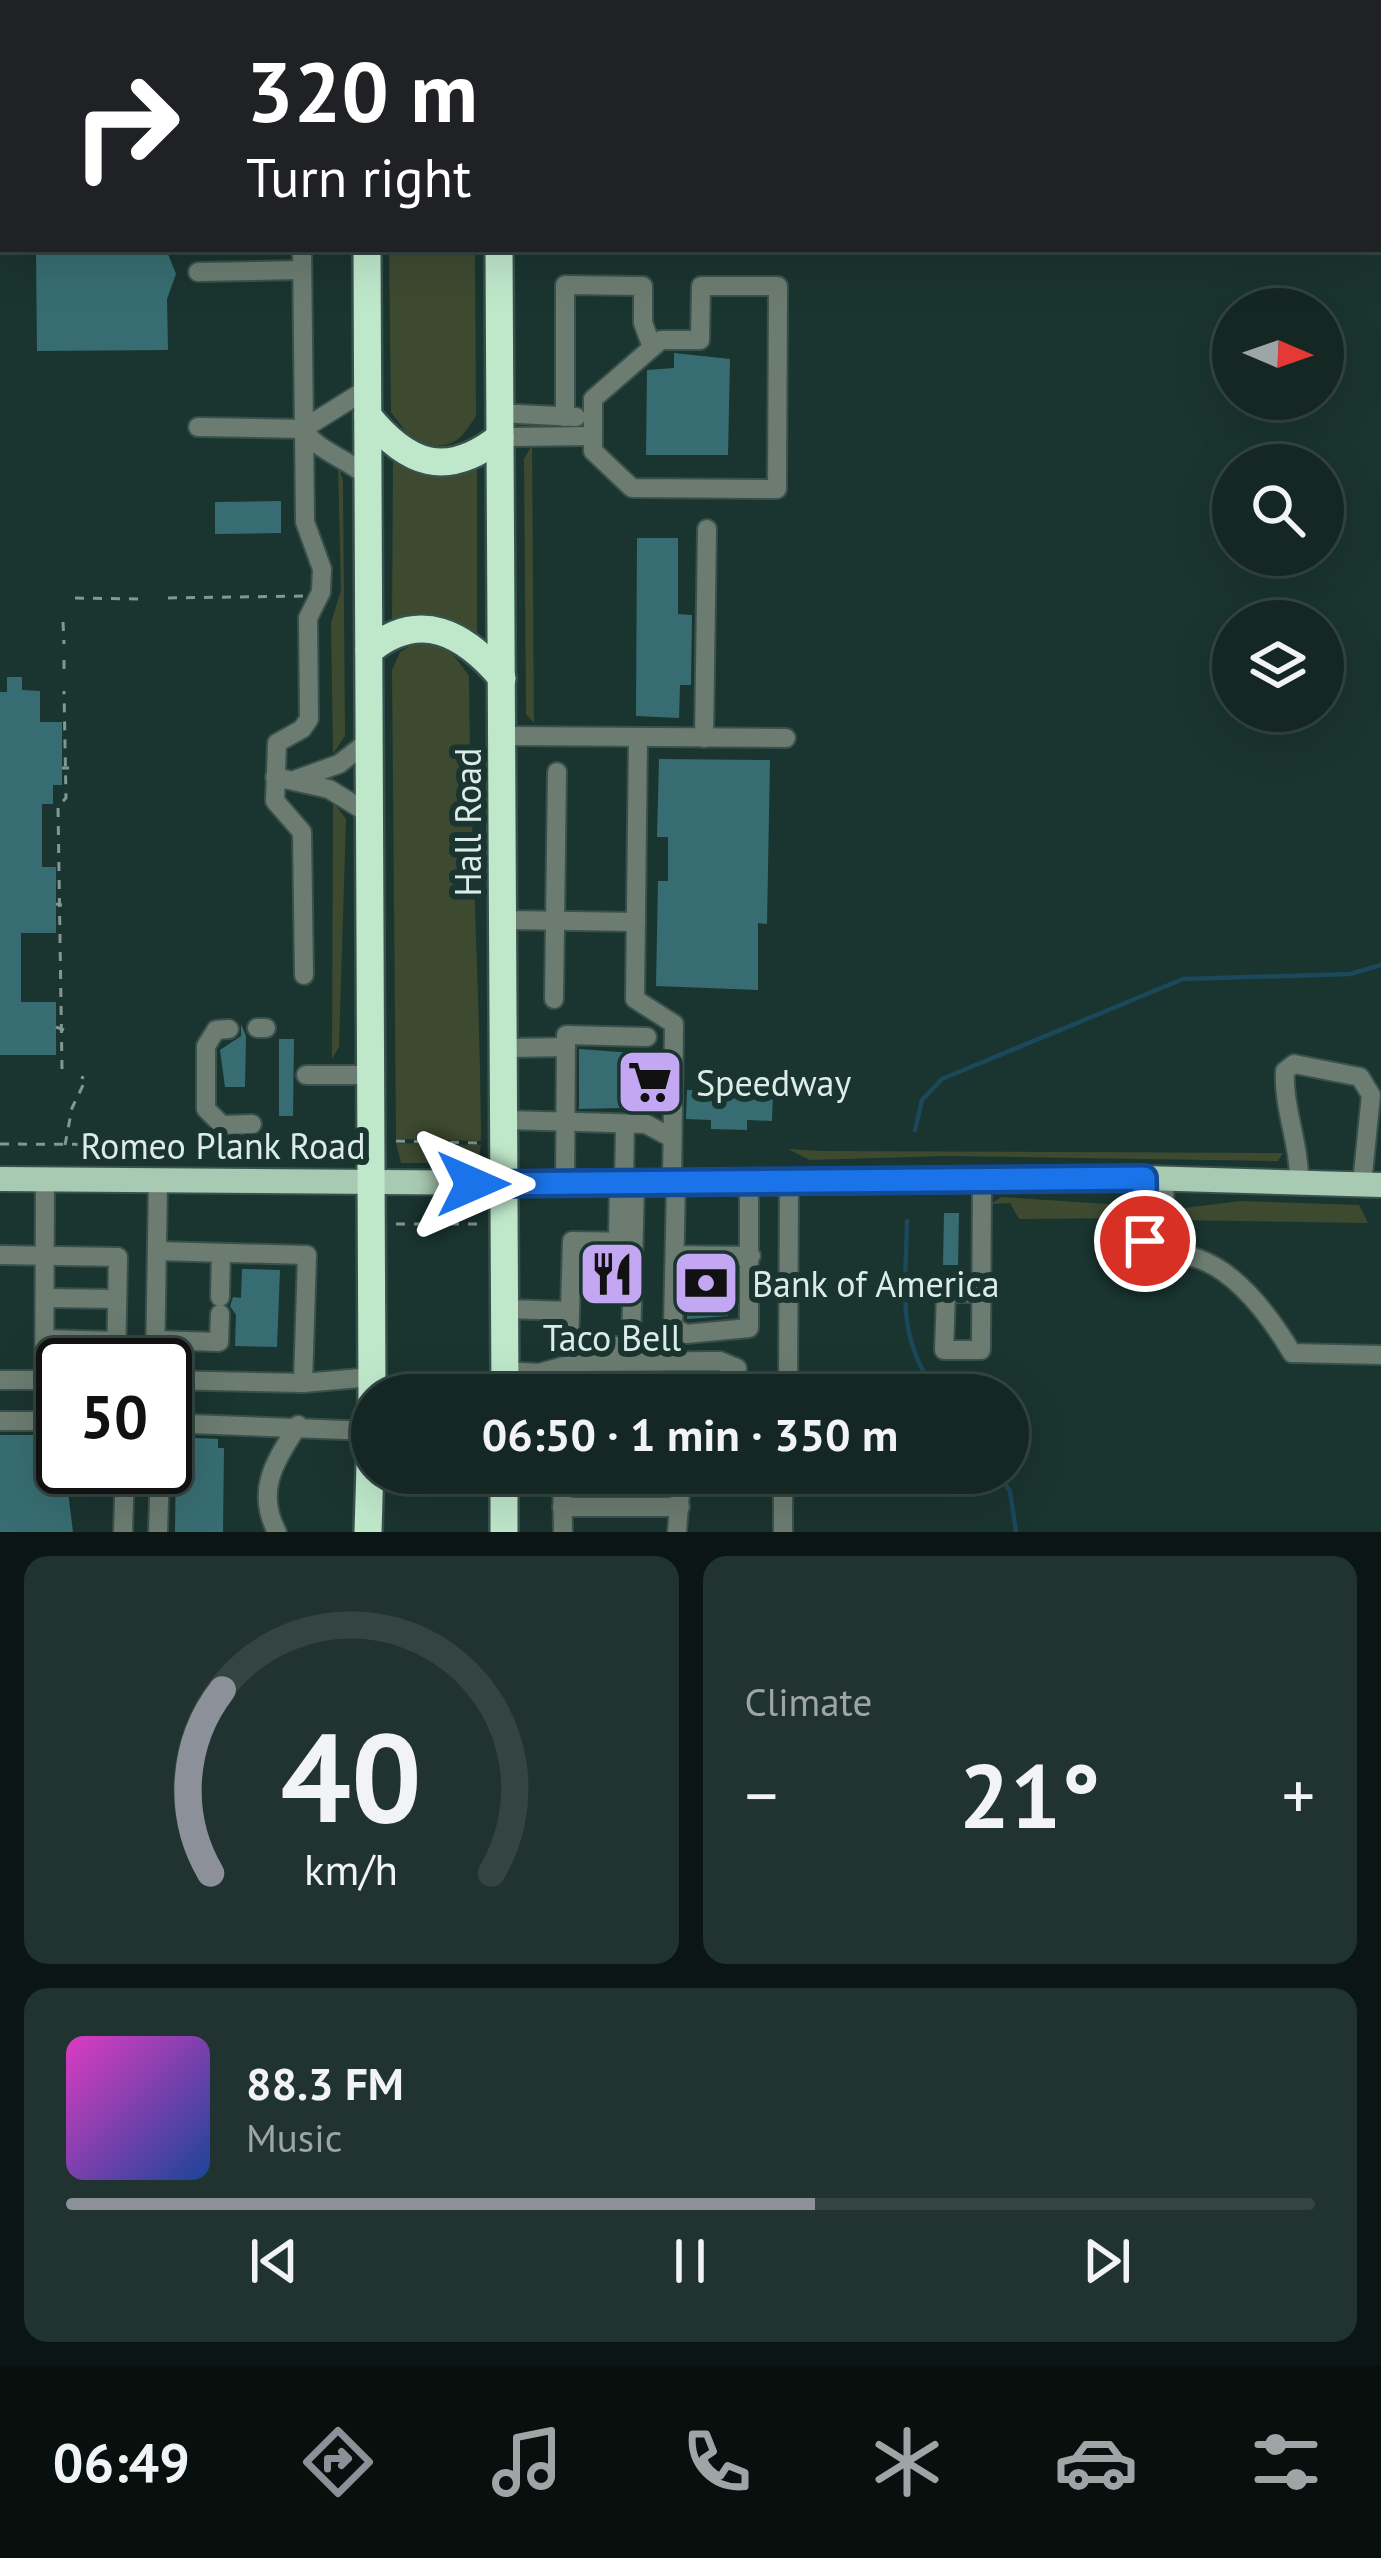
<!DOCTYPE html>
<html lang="en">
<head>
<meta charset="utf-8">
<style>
  :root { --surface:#142723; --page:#213330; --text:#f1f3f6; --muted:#9da5a6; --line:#334441; --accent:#8c9099 }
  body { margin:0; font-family:"PT Sans",sans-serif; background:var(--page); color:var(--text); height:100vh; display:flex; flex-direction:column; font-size:45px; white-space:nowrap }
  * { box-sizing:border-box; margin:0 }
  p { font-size:39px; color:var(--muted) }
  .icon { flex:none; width:66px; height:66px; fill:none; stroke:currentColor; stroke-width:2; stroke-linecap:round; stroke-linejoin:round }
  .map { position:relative; height:1532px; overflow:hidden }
  .sheet { display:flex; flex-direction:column; gap:24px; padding:24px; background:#0b1513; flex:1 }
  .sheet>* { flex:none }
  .banner { position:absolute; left:0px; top:0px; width:1383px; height:252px; box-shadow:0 12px 48px #0002,0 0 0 3px var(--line); background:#202124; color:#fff; overflow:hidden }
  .needle { width:78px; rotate:92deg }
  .controls { position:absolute; left:1212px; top:288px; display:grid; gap:24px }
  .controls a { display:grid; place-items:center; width:132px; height:132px; border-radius:50%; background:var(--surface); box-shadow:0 12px 48px #0002,0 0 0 3px var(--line); font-size:60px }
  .speed { position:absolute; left:36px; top:1338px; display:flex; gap:24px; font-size:60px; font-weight:700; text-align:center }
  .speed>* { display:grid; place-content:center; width:156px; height:156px; border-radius:50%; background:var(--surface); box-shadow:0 12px 48px #0002,0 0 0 3px var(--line); line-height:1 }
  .speed .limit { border:6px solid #111; border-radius:18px; background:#fff; color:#111 }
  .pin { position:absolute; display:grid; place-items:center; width:102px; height:102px; color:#fff; margin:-51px; border:6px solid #fff; border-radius:50%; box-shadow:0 3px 12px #0007 }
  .me { position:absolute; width:132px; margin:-66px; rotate:90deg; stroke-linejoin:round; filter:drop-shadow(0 0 9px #0008) }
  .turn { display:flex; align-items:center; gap:42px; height:252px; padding:0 48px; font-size:54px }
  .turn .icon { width:156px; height:156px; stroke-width:2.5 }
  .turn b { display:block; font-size:84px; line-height:102px }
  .big { font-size:90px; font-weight:700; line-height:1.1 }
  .sheet .card { flex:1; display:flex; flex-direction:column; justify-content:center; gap:18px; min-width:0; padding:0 42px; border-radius:24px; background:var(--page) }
  .sheet .dial { align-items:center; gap:0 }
  .dial svg { height:312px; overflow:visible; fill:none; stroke:var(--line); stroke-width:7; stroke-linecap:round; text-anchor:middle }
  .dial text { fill:var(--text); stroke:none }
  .song { display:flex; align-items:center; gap:36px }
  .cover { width:144px; height:144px; border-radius:18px; background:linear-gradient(135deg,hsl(310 70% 55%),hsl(220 70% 35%)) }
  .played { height:12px; border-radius:6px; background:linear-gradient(90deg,var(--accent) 60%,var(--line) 60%) }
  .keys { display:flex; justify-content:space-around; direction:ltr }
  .heat { display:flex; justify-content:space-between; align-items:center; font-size:66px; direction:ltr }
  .sheet .tiles { flex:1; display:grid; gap:24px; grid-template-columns:1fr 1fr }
  .card:last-child { grid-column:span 2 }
  .trip { position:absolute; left:351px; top:1374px; width:678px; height:120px; border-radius:60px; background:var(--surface); box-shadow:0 12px 48px #0002,0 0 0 3px var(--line); font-weight:700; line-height:120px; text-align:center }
  .tab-bar { display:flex; height:192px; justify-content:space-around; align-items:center; background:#08100e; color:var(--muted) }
  .tab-bar .icon { width:84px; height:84px }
  .tab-bar .active { color:var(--accent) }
  .tab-bar b { font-size:54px; color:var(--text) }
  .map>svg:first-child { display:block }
  .green { fill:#3d4a30 }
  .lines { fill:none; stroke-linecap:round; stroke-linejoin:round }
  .stream { stroke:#1b485a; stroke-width:4.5 }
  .building { fill:#376d72 }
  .minor-tunnel { stroke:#37504b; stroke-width:18; stroke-dasharray:18 9; stroke-linecap:butt }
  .minor-casing { stroke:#39514d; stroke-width:22 }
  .major-casing { stroke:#39514d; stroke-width:28 }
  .highway-casing { stroke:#39514d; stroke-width:32 }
  .path { stroke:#829792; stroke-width:3; stroke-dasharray:9 9; stroke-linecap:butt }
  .minor { stroke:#6c7c70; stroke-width:18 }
  .major { stroke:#a8c9b2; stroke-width:24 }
  .highway { stroke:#bfe8cb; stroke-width:27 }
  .route-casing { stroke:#114b97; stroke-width:30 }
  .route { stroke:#1a73e8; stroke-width:21 }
  .labels { text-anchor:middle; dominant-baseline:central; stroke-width:12; stroke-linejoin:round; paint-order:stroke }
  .street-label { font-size:36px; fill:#dcece8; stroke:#1a342f }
  .poi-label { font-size:36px; fill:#dcece8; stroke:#1a342f; text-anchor:start }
</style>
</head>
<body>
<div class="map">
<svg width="1381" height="1532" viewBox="0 0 1381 1532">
  <rect width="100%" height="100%" fill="#1a342f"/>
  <g class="green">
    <path d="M389,249H475L476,416C459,442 451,453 412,440L391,412Z"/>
    <path d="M532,445L534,723L526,714L524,459Z"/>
    <path d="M393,460L420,471L477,468V636L446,619L392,621Z"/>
    <path d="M338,465L343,480L345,736L333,754L331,623L341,590Z"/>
    <path d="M415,643C447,642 454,655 469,676C470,831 480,985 481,1141L396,1139L392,670L400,652Z"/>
    <path d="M333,802L346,819L339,1047L332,1059Z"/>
    <path d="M396,1143L481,1145L478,1163H401Z"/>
    <path d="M788,1149L821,1151L1283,1153L1278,1161L945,1156L810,1160Z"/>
    <path d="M1001,1197L1122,1205L1138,1218L1019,1219L1010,1203L991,1204Z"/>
    <path d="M1240,1201L1359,1205L1368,1223L1172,1220L1184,1208Z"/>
  </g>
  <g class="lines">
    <g class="stream">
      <path d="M915,1130L922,1100L942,1079L1183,979L1350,974L1381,965"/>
      <path d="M907,1221C906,1291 895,1336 938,1395"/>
      <path d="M997,1473L1010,1491L1016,1532"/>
    </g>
  </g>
  <g class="building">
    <path d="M36,249H166L176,274L167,299L168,350L37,351Z"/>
    <path d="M674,353L730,359L728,455H646L647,370L674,368Z"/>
    <path d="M281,501V533L215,534V502Z"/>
    <path d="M637,538H678V614L692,615L691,685H680L679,718L636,716Z"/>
    <path d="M7,677H22V690L40,691V722H62V785H53V804H42V867H56V933H21V1002H56V1055H0V692H7Z"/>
    <path d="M659,759L770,760L767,924L758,923V990L656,986L658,881H668V837H657Z"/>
    <path d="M241,1024L246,1036L245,1087H225L220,1050L241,1036Z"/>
    <path d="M279,1039H294L293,1116H279Z"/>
    <path d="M579,1049L660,1055L659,1107L579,1109Z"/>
    <path d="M687,1090L773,1093L772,1121L747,1120V1130L711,1129V1120L686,1119Z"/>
    <path d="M944,1213H959L958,1265H943Z"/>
    <path d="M601,1255H620L619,1300L600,1299Z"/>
    <path d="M242,1269L280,1270L277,1347L235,1346L236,1315L230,1306L233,1297L241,1298Z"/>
    <path d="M688,1276L729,1277L728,1316L687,1319Z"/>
    <path d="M645,1375V1395L572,1390V1378L581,1376Z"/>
    <path d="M0,1435H36V1451H63L73,1532H0Z"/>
    <path d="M176,1437L218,1439V1448H224L223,1532H175Z"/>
  </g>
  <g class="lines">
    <path class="minor-tunnel" d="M607,1473L652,1474"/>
    <defs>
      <g id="minor">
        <path d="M29,0V3"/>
        <path d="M215,0V3"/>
        <path d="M301,0V3"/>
        <path d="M561,0V3"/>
        <path d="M731,0V3"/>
        <path d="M962,0L968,3"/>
        <path d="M766,3L767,0"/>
        <path d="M1054,3L1055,0"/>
        <path d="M1380,47H1381"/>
        <path d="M1380,234H1381"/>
        <path d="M302,249L305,522L322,569L321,592L308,618L309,719L302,729L277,743L275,801L302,832L304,975"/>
        <path d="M198,272L302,270"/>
        <path d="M701,286H778L777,489L632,488L593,451V399L661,340H700Z"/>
        <path d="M367,389L303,429C317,451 348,459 368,477"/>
        <path d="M500,413L576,417"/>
        <path d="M565,417V285L643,286V323L652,347"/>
        <path d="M198,427L303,429"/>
        <path d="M500,437L593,436"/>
        <path d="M502,736L786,738"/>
        <path d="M638,737L635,999L674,1024L672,1183"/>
        <path d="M704,738L707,529"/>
        <path d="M275,777L329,789L371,815"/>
        <path d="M297,779L339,764L370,740"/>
        <path d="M504,920L636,922"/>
        <path d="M554,999L557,772"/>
        <path d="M257,1028H266"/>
        <path d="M229,1029L216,1030L206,1046V1109L222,1125L252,1124"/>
        <path d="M505,1048L566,1047"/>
        <path d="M306,1075H373"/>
        <path d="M506,1120L646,1124L672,1138"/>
        <path d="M1144,1178L1149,1249C1164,1254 1181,1253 1196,1258C1237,1271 1271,1318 1292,1353L1381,1355"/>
        <path d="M1164,1178L1165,1253"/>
        <path d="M45,1180L44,1421L63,1422"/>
        <path d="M676,1183L673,1327L686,1334L749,1328V1182"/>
        <path d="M1299,1183C1300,1144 1283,1109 1285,1071L1294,1064L1360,1077L1371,1095L1362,1184"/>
        <path d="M565,1184L566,1035L647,1037"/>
        <path d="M624,1184L625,1124"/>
        <path d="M618,1242L619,1184"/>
        <path d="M633,1242L572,1241L569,1346H631L635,1184"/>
        <path d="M157,1251L307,1255L303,1383"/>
        <path d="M0,1255L118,1257L116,1365"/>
        <path d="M675,1255L751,1256"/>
        <path d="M982,1293H946L944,1350H981L982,1178"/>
        <path d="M220,1297L221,1253"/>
        <path d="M46,1298L117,1299"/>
        <path d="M505,1309L570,1311"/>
        <path d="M45,1339L117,1341"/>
        <path d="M155,1340L219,1342L220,1314"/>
        <path d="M155,1365L158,1181"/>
        <path d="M505,1371L539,1373L579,1362L720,1361L737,1368"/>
        <path d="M0,1380H63"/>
        <path d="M165,1380L303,1383L372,1377"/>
        <path d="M788,1395L789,1181"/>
        <path d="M0,1421H44"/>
        <path d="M165,1423L372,1431"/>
        <path d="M562,1473L563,1532"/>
        <path d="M652,1474H666L680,1493L677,1532"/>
        <path d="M504,1477L528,1473"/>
        <path d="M562,1507H680"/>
        <path d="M123,1532L125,1467"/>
        <path d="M158,1532L160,1467"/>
        <path d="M277,1532C255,1490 275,1462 298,1425"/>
        <path d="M783,1532V1473"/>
      </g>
      <path id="major" d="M0,1179L624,1184L1144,1178L1381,1185"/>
      <g id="highway">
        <path d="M364,0V3"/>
        <path d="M455,0L461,3"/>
        <path d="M497,0V3"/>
        <path d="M388,3L394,0"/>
        <path d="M367,249L372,1395"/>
        <path d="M499,249L505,1395"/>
        <path d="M368,416C407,464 446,480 500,437"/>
        <path d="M369,651C420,608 465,634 502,678"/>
        <path d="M504,1473V1532"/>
        <path d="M368,1532L372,1399"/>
      </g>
    </defs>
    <use href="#minor" class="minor-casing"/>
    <use href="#major" class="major-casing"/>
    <use href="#highway" class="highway-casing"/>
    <g class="path">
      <path d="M800,3V0"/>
      <path d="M75,598L145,599"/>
      <path d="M168,598L303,596"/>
      <path d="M63,622L64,644"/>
      <path d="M64,660V677"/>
      <path d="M62,768H69"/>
      <path d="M56,904L62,905"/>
      <path d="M56,1027L64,1030"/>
      <path d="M62,1069L58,806L66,798L64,691"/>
      <path d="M396,1141L481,1143"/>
      <path d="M0,1144L199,1145"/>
      <path d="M65,1145L72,1108L86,1079L81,1077"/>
      <path d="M396,1224H481"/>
    </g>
    <use href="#minor" class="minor"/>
    <use href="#major" class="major"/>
    <use href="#highway" class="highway"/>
  </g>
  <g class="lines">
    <defs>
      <path id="route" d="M473,1184L1144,1178L1145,1241"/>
    </defs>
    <use href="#route" class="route-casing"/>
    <use href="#route" class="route"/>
  </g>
  <defs>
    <symbol id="supermarket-square" viewBox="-11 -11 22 22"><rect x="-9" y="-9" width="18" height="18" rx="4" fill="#c3a7f2" stroke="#1a342f"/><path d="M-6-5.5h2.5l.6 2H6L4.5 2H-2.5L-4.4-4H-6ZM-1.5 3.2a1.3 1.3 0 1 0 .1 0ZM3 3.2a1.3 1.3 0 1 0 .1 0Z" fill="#111"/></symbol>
    <symbol id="restaurant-square" viewBox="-11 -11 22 22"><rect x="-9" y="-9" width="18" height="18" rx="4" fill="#c3a7f2" stroke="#1a342f"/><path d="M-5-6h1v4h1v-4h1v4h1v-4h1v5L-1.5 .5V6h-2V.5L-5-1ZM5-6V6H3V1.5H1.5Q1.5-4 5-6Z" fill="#111"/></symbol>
    <symbol id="bank-square" viewBox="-11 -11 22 22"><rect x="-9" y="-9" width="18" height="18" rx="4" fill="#c3a7f2" stroke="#1a342f"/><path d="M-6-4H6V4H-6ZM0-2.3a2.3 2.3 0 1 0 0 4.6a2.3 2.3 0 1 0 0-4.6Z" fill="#111"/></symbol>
  </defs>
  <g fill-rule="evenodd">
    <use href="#supermarket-square" x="612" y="1044" width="76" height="76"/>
    <use href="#restaurant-square" x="574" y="1236" width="76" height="76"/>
    <use href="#bank-square" x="668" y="1245" width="76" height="76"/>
  </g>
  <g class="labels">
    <g class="street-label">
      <text transform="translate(467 822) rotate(-90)">Hall Road</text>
      <text x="223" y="1145">Romeo Plank Road</text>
    </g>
    <g class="poi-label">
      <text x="696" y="1082">Speedway</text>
      <text x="752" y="1283">Bank of America</text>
      <text x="612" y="1337" text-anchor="middle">Taco Bell</text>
    </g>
  </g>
</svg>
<div class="controls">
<a><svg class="needle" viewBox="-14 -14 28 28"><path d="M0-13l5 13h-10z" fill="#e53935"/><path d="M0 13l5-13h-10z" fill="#9da5a6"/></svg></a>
<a><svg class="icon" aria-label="search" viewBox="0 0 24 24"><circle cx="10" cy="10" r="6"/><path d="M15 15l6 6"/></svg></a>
<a><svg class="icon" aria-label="layers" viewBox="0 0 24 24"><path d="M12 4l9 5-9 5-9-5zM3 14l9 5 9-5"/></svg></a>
</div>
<div class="speed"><div class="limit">50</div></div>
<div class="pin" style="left:1145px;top:1241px;background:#d93025"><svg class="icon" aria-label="arrive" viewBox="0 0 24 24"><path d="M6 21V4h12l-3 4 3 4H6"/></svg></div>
<svg class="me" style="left:473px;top:1184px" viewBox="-20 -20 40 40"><path d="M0-17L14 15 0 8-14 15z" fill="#1a73e8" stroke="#fff" stroke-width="4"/></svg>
<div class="trip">06:50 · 1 min · 350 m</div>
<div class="banner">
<div class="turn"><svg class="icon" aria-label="right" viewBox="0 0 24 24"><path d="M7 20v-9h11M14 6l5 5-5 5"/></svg><div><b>320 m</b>Turn right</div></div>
</div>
</div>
<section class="sheet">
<div class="tiles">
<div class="card dial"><svg viewBox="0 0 100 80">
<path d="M14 69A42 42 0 1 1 86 69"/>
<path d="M14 69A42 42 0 0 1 17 22" stroke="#8c9099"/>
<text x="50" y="56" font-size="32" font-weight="700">40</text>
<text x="50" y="72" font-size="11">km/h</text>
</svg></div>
<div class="card"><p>Climate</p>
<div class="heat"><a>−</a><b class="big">21°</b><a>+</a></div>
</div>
<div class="card">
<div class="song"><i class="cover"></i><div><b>88.3 FM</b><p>Music</p></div></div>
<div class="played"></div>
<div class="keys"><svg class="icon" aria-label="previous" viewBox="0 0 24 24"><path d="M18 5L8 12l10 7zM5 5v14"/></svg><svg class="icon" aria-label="pause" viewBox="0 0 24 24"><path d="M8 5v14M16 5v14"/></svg><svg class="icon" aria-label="next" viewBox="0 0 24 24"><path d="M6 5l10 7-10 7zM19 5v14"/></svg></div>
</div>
</div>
</section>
<nav class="tab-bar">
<b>06:49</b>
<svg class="icon active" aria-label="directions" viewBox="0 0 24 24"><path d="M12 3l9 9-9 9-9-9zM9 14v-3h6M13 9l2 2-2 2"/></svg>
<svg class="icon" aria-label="music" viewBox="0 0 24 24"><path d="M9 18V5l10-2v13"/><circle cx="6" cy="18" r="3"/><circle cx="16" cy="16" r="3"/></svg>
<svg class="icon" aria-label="phone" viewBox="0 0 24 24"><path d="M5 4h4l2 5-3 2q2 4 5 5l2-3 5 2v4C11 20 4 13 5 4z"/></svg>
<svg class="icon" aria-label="climate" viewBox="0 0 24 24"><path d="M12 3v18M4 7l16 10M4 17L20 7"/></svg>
<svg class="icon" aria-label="car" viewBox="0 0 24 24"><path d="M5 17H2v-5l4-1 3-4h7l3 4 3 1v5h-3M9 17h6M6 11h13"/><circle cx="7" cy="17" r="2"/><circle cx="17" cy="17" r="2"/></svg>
<svg class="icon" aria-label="filters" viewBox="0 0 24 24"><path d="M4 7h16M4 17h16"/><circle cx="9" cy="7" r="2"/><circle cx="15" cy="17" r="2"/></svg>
</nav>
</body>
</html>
